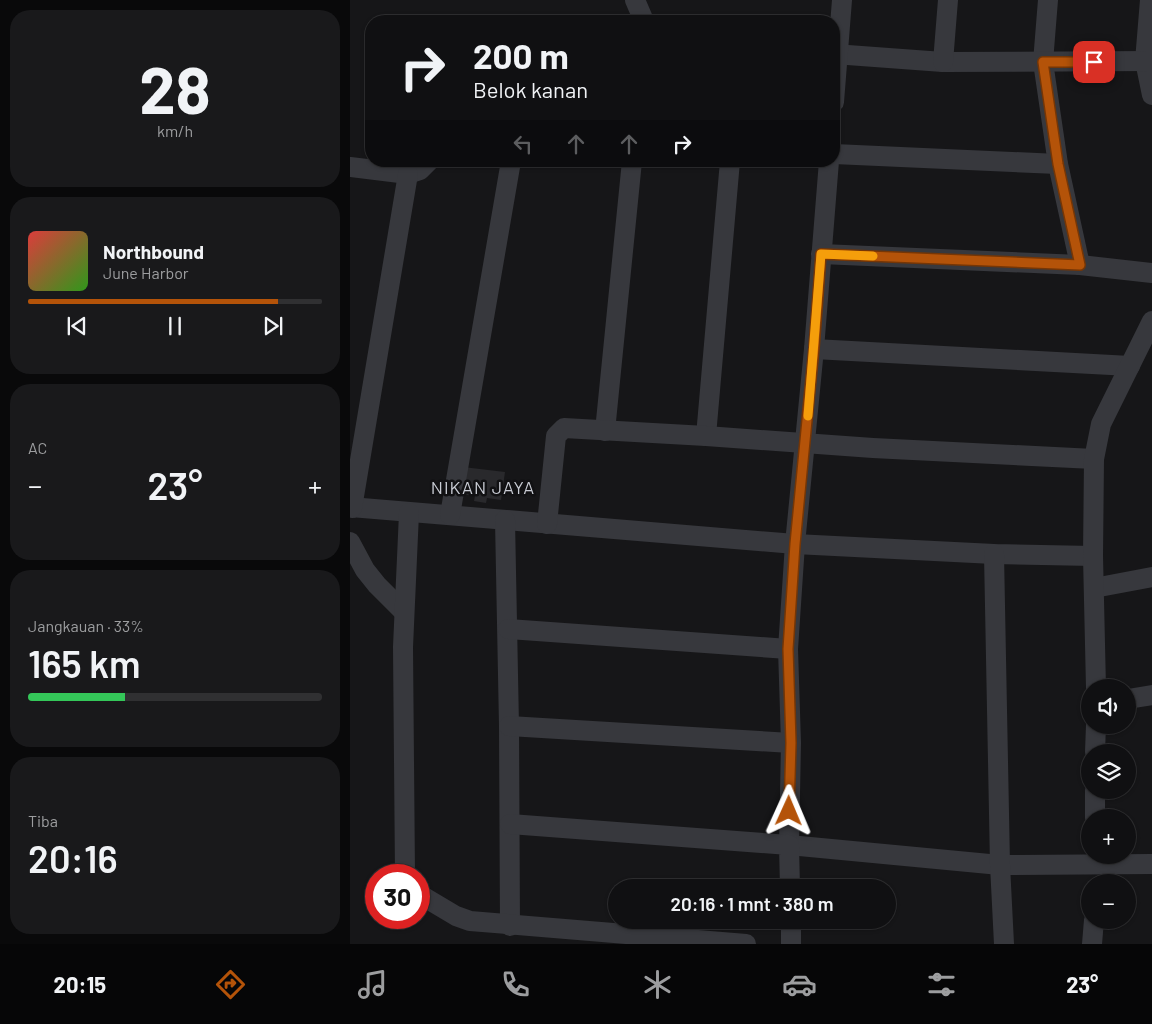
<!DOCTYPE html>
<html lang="id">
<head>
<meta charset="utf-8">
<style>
  :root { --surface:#101012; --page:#19191b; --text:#f1f3f6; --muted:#9c9d9f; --line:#303032; --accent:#b45309 }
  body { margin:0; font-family:Barlow,sans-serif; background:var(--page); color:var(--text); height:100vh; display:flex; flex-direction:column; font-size:19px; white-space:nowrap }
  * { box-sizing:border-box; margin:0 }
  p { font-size:16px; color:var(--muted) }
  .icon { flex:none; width:28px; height:28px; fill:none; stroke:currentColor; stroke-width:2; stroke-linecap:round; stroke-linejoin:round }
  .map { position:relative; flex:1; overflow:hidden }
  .side { display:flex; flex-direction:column; gap:10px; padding:10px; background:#09090a; width:350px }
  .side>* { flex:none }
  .hud { position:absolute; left:15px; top:15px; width:475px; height:152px; border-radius:20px; box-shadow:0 1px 4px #0004,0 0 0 1px var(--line); background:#101012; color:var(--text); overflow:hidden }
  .fabs { position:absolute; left:731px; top:679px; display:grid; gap:10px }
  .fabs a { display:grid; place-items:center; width:55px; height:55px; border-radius:50%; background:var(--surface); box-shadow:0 1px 4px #0004,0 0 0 1px var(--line); font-size:25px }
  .speed { position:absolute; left:15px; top:864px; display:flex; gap:10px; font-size:25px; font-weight:700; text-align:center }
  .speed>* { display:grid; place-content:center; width:65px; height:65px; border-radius:50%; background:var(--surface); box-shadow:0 1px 4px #0004,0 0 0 1px var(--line); line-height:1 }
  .speed .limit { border:8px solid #d22; background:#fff; color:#111 }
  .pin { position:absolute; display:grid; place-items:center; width:42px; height:42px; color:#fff; margin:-21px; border-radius:10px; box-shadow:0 2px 8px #0006 }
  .me { position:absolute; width:55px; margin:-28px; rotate:1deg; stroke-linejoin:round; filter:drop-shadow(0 0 4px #0008) }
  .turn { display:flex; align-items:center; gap:18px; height:105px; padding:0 25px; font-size:22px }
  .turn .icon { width:65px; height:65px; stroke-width:2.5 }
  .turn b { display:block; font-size:35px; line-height:42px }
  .lanes { display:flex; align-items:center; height:48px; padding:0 25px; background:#0003; justify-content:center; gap:25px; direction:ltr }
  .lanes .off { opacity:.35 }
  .big { font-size:38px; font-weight:600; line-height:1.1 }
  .side .card { flex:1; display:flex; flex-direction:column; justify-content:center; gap:8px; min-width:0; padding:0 18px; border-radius:20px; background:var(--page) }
  .side .dial { align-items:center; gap:0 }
  .dial b { font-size:65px; line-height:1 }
  .song { display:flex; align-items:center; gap:15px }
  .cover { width:60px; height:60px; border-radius:8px; background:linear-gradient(135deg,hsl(0 70% 55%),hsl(110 70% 35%)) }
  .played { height:5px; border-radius:2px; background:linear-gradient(90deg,var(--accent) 85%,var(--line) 85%) }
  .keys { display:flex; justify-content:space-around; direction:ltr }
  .heat { display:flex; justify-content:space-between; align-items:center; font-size:28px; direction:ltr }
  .charge { height:8px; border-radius:4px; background:linear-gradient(90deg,#34c759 33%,var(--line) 0) }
  .trip { position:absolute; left:258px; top:879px; width:288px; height:50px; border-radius:25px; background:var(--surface); box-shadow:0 1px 4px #0004,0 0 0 1px var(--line); font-weight:600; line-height:50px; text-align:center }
  .dock { display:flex; height:80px; justify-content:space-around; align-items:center; background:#060607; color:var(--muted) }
  .dock .icon { width:35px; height:35px }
  .dock .on { color:var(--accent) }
  .dock b { font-size:22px; color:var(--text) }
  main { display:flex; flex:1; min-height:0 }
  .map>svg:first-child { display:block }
  .building { fill:#29292c }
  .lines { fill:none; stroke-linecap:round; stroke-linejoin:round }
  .minor { stroke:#37383d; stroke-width:20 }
  .route-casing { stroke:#753606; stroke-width:12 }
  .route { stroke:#b45309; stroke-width:9 }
  .slow { stroke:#f59e0b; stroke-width:9 }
  .labels { text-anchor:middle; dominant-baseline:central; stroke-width:5; stroke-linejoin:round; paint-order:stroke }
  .quarter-label { font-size:18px; letter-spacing:1px; fill:#c9ccd4; stroke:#111113 }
</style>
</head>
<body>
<main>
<section class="side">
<div class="card dial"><b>28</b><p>km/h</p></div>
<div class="card">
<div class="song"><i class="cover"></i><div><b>Northbound</b><p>June Harbor</p></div></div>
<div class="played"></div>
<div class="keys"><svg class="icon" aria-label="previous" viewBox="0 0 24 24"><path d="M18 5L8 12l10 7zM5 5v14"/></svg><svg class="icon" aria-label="pause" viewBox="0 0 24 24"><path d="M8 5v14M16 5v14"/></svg><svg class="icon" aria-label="next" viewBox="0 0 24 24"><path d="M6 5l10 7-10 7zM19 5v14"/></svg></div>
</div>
<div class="card"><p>AC</p>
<div class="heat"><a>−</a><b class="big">23°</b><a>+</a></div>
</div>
<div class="card"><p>Jangkauan · 33%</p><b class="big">165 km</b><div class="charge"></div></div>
<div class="card"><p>Tiba</p><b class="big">20:16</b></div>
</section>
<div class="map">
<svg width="802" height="944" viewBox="0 0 802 944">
  <rect width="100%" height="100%" fill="#161618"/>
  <path class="building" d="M113,467L155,472L151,500L137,498L136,503L124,501L125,496L110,494Z"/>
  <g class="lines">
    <g class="minor">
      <path d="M285,0L294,21"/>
      <path d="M698,0L693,62L708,164L730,265"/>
      <path d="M800,0L795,61L802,95"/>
      <path d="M484,54L593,62L802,61"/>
      <path d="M593,62L598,0"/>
      <path d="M484,102L492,0"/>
      <path d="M484,154L708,164"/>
      <path d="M479,161L464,349L445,544L438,649L441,743L439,845L650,865L802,864"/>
      <path d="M0,167L58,174L70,170L79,161"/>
      <path d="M471,254L730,265L802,273"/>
      <path d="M464,349L780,366"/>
      <path d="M255,431L282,161"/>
      <path d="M356,436L380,161"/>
      <path d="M0,507L445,544L644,554L743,556"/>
      <path d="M2,508L58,174"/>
      <path d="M100,515L161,161"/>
      <path d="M155,520L159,726L160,926"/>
      <path d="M197,524L206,436L214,428L356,436L523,448L744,459"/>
      <path d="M0,542L15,570L27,585L54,612"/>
      <path d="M644,554L650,865L654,944"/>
      <path d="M744,588L802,577"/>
      <path d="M158,629L438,649"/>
      <path d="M746,688L743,556L744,459L751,424L802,321"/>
      <path d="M778,699L802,695"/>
      <path d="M159,726L441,743"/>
      <path d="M745,752L746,725"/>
      <path d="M745,818V790"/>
      <path d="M160,824L439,845L440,888"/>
      <path d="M55,875L53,647L59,513"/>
      <path d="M69,894L106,916L120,921L396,944"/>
      <path d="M441,920V944"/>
      <path d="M742,944L744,920"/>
    </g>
  </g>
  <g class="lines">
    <defs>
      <path id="route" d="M439,811L441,743L438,649L445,544L464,348L471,254L730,265L708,164L693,62H744"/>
    </defs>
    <use href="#route" class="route-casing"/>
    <use href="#route" class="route"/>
    <path class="slow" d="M458,416L471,254L523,256"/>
  </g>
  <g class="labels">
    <g class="quarter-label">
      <text x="133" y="487">NIKAN JAYA</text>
    </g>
  </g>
</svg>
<div class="fabs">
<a><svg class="icon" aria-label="sound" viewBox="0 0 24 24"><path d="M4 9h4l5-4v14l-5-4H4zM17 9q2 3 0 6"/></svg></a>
<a><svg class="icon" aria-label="layers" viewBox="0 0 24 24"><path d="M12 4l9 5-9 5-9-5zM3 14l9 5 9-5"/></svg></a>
<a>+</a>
<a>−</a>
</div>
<div class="speed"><div class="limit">30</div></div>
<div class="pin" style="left:744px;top:62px;background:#d93025"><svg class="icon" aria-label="arrive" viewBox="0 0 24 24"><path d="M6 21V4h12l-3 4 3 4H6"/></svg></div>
<svg class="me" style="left:439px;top:811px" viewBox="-20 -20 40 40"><path d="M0-17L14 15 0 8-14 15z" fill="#b45309" stroke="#fff" stroke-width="4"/></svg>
<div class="trip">20:16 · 1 mnt · 380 m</div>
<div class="hud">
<div class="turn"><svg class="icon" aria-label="right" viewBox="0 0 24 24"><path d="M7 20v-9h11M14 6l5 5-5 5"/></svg><div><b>200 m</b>Belok kanan</div></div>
<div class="lanes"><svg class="icon off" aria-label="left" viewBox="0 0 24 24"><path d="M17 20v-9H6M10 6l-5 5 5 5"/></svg><svg class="icon off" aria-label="ahead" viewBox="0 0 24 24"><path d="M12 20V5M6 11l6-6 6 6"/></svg><svg class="icon off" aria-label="ahead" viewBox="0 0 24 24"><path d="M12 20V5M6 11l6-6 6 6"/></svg><svg class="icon" aria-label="right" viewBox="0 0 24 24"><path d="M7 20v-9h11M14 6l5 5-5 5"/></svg></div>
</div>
</div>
</main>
<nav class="dock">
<b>20:15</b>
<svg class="icon on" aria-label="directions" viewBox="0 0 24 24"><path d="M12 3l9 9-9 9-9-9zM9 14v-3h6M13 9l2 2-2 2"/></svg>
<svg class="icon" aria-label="music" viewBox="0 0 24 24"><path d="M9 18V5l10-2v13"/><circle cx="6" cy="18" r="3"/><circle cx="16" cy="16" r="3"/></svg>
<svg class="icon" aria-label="phone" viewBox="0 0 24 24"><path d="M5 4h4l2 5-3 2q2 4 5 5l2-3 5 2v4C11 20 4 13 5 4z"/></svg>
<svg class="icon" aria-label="climate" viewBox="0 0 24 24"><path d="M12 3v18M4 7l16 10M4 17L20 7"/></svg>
<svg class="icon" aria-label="car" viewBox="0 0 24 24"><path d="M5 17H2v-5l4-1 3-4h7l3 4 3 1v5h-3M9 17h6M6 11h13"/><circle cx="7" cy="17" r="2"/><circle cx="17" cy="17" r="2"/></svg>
<svg class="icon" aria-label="filters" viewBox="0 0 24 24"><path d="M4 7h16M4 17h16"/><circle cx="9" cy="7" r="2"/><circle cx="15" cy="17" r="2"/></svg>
<b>23°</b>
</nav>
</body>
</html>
